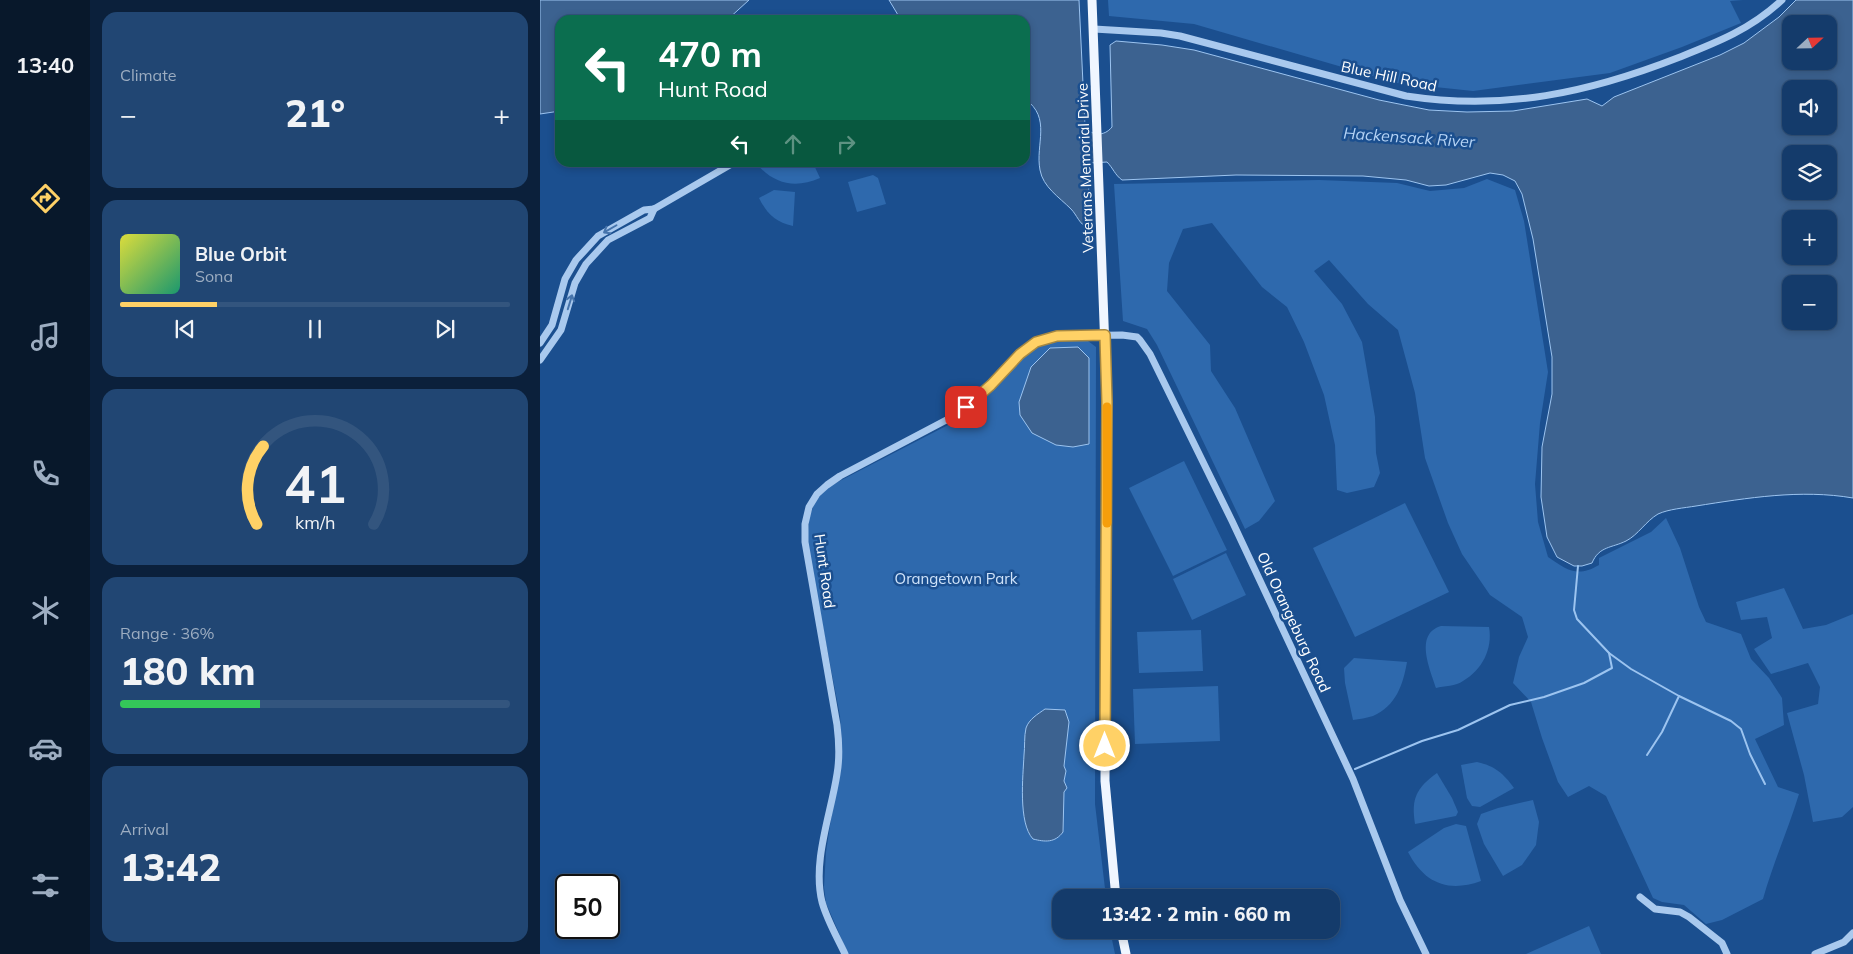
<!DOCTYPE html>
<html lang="en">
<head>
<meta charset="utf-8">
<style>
  :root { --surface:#143b6b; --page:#214673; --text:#f1f3f6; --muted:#9dadc1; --line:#33557e; --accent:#ffd166 }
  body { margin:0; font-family:Mulish,sans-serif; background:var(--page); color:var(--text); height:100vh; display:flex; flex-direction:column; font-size:19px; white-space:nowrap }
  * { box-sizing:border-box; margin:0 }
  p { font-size:16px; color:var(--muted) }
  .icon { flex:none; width:28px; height:28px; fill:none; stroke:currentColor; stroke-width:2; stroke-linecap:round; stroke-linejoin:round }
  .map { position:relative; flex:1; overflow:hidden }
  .panel { display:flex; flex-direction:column; gap:12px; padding:12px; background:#0b203b; width:450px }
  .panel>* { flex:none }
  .hud { position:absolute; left:15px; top:15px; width:475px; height:152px; border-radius:15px; box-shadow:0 2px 8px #0003,0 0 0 1px var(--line); background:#0b6e4f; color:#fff; overflow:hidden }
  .needle { width:32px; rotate:68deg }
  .tools { position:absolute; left:1242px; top:15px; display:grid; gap:10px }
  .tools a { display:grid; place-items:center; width:55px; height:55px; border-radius:10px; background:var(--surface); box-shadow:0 2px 8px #0003,0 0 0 1px var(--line); font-size:25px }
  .speed { position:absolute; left:15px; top:874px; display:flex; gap:10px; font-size:25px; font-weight:700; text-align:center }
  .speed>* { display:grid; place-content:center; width:65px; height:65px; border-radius:50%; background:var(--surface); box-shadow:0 2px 8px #0003,0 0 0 1px var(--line); line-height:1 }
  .speed .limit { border:2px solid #111; border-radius:8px; background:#fff; color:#111 }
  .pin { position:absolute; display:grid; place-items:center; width:42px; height:42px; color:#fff; margin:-21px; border-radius:10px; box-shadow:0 2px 8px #0006 }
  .me { position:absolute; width:55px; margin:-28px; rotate:0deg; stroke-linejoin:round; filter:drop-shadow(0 0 4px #0008) }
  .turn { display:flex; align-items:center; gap:18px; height:105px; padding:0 20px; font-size:22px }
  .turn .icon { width:65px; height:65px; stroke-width:2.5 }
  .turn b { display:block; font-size:35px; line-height:42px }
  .lanes { display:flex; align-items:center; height:48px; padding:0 20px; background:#0003; justify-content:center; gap:25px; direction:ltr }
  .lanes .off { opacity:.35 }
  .big { font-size:38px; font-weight:800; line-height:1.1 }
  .panel .widget { flex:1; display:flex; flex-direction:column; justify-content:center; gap:8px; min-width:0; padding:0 18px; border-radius:15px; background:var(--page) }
  .panel .dial { align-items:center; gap:0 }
  .dial svg { height:130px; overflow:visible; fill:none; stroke:var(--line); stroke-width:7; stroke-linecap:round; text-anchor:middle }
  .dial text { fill:var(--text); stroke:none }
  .song { display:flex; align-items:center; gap:15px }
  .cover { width:60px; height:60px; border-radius:8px; background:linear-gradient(135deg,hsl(60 70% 55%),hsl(160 70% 35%)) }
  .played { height:5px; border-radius:2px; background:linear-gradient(90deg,var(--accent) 25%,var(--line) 25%) }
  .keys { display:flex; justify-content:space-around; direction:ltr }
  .heat { display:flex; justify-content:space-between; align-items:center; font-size:28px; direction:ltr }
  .charge { height:8px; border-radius:4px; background:linear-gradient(90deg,#34c759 36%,var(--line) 0) }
  .trip { position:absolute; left:512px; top:889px; width:288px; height:50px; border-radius:15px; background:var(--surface); box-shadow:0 2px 8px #0003,0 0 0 1px var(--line); font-weight:800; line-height:50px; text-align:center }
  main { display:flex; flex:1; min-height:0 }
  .menu { display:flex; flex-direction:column; width:90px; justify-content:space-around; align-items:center; background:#08182b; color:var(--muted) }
  .menu .icon { width:35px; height:35px }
  .menu .current { color:var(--accent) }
  .menu b { font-size:22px; color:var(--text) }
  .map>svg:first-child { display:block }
  .green { fill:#2e69ad }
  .water { fill:#3c6290; stroke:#9cc4f0; fill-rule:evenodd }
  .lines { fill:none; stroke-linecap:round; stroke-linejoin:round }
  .stream { stroke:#9cc4f0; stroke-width:2 }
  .minor { stroke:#a9c9ee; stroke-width:7 }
  .major { stroke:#f0f6ff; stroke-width:9 }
  .oneway { stroke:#4674ac }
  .route-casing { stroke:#a68842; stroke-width:12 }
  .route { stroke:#ffd166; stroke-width:9 }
  .slow { stroke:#f59e0b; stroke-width:9 }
  .labels { text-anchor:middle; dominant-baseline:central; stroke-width:5; stroke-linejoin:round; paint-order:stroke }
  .street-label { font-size:15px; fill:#fff; stroke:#1b4f8f }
  .park-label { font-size:15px; fill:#cfe3fa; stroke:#1b4f8f }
  .water-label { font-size:16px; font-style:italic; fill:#b5d3f5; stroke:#1b4f8f }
</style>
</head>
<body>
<main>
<nav class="menu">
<b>13:40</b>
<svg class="icon current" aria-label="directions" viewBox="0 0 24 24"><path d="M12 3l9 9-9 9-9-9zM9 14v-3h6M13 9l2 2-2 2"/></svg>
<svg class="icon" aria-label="music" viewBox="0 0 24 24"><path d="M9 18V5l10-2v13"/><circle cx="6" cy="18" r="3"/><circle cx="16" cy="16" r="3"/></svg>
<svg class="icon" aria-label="phone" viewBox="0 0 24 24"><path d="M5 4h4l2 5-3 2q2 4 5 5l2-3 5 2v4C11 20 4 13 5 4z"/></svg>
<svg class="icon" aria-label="climate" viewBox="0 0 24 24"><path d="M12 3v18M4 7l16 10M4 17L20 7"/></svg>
<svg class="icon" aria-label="car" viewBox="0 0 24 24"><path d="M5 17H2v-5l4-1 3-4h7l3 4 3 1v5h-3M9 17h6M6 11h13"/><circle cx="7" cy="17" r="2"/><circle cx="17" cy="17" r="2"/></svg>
<svg class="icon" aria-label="filters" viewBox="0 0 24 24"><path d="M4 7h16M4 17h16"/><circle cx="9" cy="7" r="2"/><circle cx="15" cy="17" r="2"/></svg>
</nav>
<section class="panel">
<div class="widget"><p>Climate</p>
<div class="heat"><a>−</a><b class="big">21°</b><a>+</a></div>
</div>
<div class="widget">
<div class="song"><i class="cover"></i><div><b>Blue Orbit</b><p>Sona</p></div></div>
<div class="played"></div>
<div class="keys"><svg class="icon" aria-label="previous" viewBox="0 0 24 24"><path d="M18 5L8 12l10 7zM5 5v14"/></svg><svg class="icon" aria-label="pause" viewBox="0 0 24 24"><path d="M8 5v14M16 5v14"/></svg><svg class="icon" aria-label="next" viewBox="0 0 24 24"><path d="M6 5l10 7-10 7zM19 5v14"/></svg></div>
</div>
<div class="widget dial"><svg viewBox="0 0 100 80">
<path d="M14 69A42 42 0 1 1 86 69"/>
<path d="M14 69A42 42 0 0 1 18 21" stroke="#ffd166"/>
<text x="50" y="56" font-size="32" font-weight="700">41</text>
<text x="50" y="72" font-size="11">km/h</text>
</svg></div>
<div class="widget"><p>Range · 36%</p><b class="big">180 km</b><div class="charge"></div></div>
<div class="widget"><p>Arrival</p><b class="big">13:42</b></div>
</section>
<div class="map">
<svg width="1313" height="954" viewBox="0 0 1313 954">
  <rect width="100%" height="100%" fill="#1b4f8f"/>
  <g class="green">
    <path d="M568,0H1203L1190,1L1201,23L1142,47L1070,73L933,91L857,83L654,24L569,16Z"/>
    <path d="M216,163H273L280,178C255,189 233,184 216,163Z"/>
    <path d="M333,175L338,178L346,204L317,212L308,182Z"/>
    <path d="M947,179L975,190L984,221L1008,372L1000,423L995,484L998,522L1008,557C1027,570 1037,578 1059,565V558L1111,532L1126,518L1140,548L1159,607L1166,622L1201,634L1211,659L1229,678L1242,698L1244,725L1215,739L1238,787L1259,794C1248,830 1233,863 1223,899L1182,920L1166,924L1144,905L1122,902L1113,898L1066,796L1049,786L1028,797L1018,782L1002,738L991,702L973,683L979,657L988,637L982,617L950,595L922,554L908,523L885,458L875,393L858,330L828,304L789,260L774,271L802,304L822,342L835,417L836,453L840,473L834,487L807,493L797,490L795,445L784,395L764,342L747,307L722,287L672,223L643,229L629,263L627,291L670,345L671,371L695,408L735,501L719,521L705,529L617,345L607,329L583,321L574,184L779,180L857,183L890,191L924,188Z"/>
    <path d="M234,190L255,192L253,226C235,222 227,214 219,198Z"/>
    <path d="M532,339L548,341L556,347L555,804L566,897L521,898V930H570L575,954H308L286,903L284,887L286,852L302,747L300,716L267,544L269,519L275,501L290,486L410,424L439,402L485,354L502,345Z"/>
    <path d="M644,461L687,550L633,576L589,488Z"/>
    <path d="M865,503L909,592L815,637L773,548Z"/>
    <path d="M686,553L706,595L652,620L633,579Z"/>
    <path d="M1244,588L1263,629L1286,625L1313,614V807L1302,817L1273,822L1264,775L1247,713L1278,704L1280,687L1268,663L1231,674L1214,649L1232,638L1227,617L1201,620L1196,602Z"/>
    <path d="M901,626L949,627C953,649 942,670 923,681C916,686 904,686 896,688C890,669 874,634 901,626Z"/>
    <path d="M661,630L663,671L599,673L597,632Z"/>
    <path d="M814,658L867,662C863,685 856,706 833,716C827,718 819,719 813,720L805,683L804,668Z"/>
    <path d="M678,686L680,741L595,744L593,689Z"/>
    <path d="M937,762C955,766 963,773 974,788L940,807L932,806L927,798L921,765Z"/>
    <path d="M897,773L912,798L918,812L916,816L875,824C871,799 876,788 897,773Z"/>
    <path d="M993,800L999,822L996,845L982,865L963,876L944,844L937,824L941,814L958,808Z"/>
    <path d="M916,824L926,826L941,881C908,893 884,883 868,852L904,828Z"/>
    <path d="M1049,926L1061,954H986Z"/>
  </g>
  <g class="water">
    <path d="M0,0H209L187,20H20V111L0,114Z"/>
    <path d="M349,0H539L545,126C551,136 564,137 572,127L570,45L576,41L622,45L654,50L839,100L889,110L927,112L973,111L1047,99L1062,106L1074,97L1180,55L1204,43L1239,17L1256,0H1313V498C1261,489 1207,498 1156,506C1144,508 1129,509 1118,514C1106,521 1098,535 1086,541C1072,548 1059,546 1052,563L1042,566H1034L1017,557L1007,537L1001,497L1002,447L1012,394V357L993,239L982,194L975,181L963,175L950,173L906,185L889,186L866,180L823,176L696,175L582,180C575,175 573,168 567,162L550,163L548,168L550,223L548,228C539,224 537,215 531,209C519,197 503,187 500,170C495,144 512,118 485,99V20H361ZM1251,24H1289V61H1251ZM1251,89H1289V126H1251ZM1251,154H1289V191H1251ZM1251,219H1289V256H1251ZM1251,284H1289V321H1251Z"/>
    <path d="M538,347L549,358V444L533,447L516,445L492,433L480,415L479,402L491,367L510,348Z"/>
    <path d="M505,709L525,710L529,722L524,766L526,771L524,781L527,788L524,792L523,832C515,843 505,842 493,839C478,823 483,776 484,755C485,747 484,736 486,728C489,719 498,714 505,709Z"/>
  </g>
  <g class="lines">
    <g class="stream">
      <path d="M1069,653L1091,669L1139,696L1122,732L1107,755"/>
      <path d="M1139,696L1191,721L1201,729L1210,754L1225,784"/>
      <path d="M815,769L882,741L918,730L970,705L1004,697L1044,683L1072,668L1069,653L1037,619L1034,610L1038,566"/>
    </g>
    <g class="minor">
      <path d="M554,29L621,33L640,36L866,96C965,111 1048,93 1140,57C1178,42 1211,29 1242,0"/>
      <path d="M0,343L12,325L25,279L36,260L58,236L104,210L114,209L195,162"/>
      <path d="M0,360L21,330L35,283L46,264L68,240L110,218L114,209"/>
      <path d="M1100,897L1115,909L1140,912L1149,917L1182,943L1187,954"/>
      <path d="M305,954C297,937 287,920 282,902C272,861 291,814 297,774C300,757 299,741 297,725L265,542V524L269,507L277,494L287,485L300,476L412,417L435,399L480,354L496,342L517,336L582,335L597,337L600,340L610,354L692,521L813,779L860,900L886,954"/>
      <path d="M1275,954L1304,942L1313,933"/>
    </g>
    <g class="major">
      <path d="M552,0L567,403L565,781L576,898"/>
      <path d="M581,930L586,954"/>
    </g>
  </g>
  <defs><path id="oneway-shaft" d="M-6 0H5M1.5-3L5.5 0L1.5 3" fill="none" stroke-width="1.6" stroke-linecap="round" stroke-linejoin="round" transform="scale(1.25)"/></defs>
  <g class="oneway">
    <use href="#oneway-shaft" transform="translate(70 229) rotate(150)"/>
    <use href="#oneway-shaft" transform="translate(30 302) rotate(-73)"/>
  </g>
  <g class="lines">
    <defs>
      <path id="route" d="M426,407L451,385L480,354L496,342L517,336L565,335L567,402L565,746"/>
    </defs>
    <use href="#route" class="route-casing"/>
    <use href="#route" class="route"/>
    <path class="slow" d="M567,523V407"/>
  </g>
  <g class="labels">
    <g class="street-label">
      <text transform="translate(849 76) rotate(12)">Blue Hill Road</text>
      <text transform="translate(545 168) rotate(-92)">Veterans Memorial Drive</text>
      <text transform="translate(285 571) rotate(82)">Hunt Road</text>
      <text transform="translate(754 622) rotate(65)">Old Orangeburg Road</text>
    </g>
    <g class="park-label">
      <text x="416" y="578">Orangetown Park</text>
    </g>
    <g class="water-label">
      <text transform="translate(869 137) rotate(4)">Hackensack River</text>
    </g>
  </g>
</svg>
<div class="tools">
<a><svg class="needle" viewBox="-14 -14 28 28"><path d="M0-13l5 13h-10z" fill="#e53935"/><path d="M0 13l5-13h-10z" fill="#9dadc1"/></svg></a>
<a><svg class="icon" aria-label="sound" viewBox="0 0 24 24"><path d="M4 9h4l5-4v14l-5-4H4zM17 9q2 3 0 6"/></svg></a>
<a><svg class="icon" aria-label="layers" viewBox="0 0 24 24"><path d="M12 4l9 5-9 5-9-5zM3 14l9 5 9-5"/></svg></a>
<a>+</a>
<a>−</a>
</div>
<div class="speed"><div class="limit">50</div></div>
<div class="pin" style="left:426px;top:407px;background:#d93025"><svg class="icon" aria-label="arrive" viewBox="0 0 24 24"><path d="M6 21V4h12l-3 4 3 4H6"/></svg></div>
<svg class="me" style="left:565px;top:746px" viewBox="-20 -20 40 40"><circle r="17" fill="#ffd166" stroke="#fff" stroke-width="3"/><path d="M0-11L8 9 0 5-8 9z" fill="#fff"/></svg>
<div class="trip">13:42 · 2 min · 660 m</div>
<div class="hud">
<div class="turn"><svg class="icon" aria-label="left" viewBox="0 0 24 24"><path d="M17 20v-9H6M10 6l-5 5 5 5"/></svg><div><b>470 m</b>Hunt Road</div></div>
<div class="lanes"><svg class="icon" aria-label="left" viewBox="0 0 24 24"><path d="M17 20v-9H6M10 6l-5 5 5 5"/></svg><svg class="icon off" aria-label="ahead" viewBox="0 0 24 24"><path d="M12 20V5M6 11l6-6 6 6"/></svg><svg class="icon off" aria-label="right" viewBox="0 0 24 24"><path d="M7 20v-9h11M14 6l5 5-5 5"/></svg></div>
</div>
</div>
</main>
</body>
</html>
